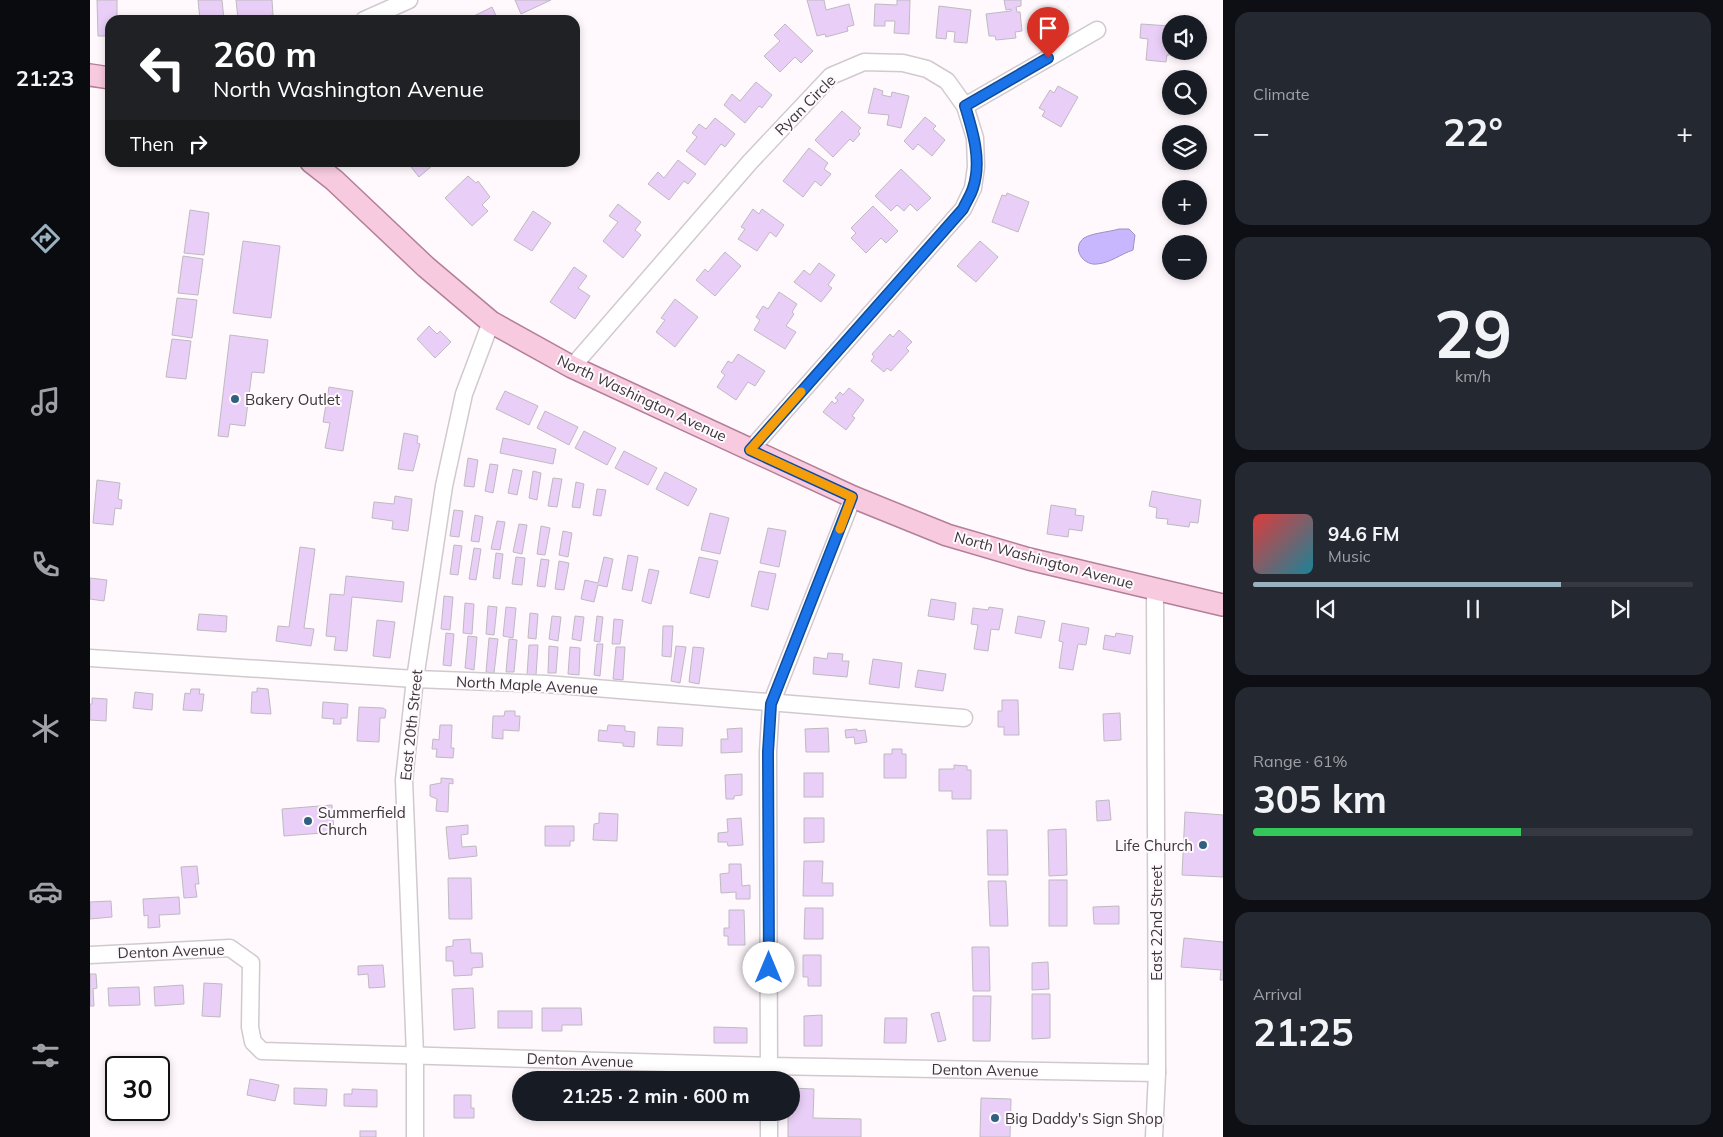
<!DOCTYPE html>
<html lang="en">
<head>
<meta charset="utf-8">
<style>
  :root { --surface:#171b24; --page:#242831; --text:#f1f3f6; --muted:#9ea1a6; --line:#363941; --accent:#9ab1c0 }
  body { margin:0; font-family:Mulish,sans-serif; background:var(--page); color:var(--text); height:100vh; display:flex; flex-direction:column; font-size:19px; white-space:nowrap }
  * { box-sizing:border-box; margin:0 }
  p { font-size:16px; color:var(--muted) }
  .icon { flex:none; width:28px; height:28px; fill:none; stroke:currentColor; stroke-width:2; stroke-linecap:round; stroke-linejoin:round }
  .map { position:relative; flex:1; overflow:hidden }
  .drawer { display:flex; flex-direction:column; gap:12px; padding:12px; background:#0d0f14; width:500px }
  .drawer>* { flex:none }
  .hud { position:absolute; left:15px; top:15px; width:475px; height:152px; border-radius:15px; box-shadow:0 2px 8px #0003; background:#202124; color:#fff; overflow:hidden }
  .tools { position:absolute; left:1072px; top:15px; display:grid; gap:10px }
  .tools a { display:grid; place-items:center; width:45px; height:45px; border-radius:50%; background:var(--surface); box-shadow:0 2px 8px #0003; font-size:25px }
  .speed { position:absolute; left:15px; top:1056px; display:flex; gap:10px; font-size:25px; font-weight:700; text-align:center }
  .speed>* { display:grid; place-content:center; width:65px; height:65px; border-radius:50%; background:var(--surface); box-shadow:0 2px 8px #0003; line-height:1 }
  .speed .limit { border:2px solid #111; border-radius:8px; background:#fff; color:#111 }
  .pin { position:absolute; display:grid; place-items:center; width:42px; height:42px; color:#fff; margin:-51px -21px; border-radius:50% 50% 50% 0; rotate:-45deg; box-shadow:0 0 5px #0007 }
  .pin .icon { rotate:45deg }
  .me { position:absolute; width:55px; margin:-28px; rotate:0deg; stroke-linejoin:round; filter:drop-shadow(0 0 4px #0008) }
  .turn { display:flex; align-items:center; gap:18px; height:105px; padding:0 25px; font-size:22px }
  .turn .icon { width:65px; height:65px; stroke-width:2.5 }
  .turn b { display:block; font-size:35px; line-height:42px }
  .then { display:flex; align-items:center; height:48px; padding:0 25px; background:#0003; gap:10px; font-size:19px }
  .big { font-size:38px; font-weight:700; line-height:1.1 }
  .drawer .card { flex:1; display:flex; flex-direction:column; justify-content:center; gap:8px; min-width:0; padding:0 18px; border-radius:15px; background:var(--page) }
  .drawer .dial { align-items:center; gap:0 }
  .dial b { font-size:65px; line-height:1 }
  .song { display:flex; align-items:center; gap:15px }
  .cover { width:60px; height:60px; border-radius:8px; background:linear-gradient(135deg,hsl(0 70% 55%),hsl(190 70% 35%)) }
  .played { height:5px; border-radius:2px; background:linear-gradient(90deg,var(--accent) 70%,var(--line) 70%) }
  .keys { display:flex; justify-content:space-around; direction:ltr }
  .heat { display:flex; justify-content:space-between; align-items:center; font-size:28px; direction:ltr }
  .charge { height:8px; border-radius:4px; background:linear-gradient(90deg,#34c759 61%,var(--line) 0) }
  .trip { position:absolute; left:422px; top:1071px; width:288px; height:50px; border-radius:25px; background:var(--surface); box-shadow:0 2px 8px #0003; font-weight:700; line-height:50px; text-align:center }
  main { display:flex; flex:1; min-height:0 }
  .tab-bar { display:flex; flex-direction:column; width:90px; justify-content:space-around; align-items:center; background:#090b0e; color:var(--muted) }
  .tab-bar .icon { width:35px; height:35px }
  .tab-bar .on { color:var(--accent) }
  .tab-bar b { font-size:22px; color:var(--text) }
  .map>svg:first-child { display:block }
  .water { fill:#c8b7ff; stroke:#9d91c4 }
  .building { fill:#e9cff7; stroke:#bebac0 }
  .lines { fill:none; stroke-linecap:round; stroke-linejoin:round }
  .minor-casing { stroke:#d0cacf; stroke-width:19 }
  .major-casing { stroke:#b37f97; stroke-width:24 }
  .minor { stroke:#fff; stroke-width:16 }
  .major { stroke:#f8cadf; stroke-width:21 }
  .route-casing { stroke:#114b97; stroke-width:12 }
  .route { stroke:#1a73e8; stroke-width:9 }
  .slow { stroke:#f59e0b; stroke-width:9 }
  .poi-dot { fill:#30607f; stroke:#fff9fe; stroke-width:2 }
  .labels { text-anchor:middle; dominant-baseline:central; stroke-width:4; stroke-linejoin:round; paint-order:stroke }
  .street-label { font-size:15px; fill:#393739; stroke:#fff9fe }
  .poi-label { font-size:15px; fill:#393739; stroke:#fff9fe; text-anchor:start }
</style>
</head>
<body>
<main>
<nav class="tab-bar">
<b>21:23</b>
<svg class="icon on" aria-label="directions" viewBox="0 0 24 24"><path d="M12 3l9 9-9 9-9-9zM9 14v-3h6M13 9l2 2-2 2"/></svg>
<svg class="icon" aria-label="music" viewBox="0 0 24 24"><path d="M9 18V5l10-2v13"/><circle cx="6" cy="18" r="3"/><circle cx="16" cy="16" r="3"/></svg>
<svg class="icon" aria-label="phone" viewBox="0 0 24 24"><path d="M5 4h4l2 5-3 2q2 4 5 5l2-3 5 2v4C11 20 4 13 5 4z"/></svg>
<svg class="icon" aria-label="climate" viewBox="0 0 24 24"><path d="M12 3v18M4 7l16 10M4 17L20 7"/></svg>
<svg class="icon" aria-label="car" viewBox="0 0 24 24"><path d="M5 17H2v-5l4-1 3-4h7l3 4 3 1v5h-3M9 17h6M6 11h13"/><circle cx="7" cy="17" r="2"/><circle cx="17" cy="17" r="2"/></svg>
<svg class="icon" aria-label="filters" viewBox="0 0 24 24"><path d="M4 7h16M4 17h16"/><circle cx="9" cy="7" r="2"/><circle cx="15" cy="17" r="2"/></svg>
</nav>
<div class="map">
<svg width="1133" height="1137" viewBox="0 0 1133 1137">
  <rect width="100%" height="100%" fill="#fff9fe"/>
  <path class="water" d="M1029,229H1039L1045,235L1043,250C1031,254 1020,263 1007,264C993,266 981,248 994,238C1002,233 1019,232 1029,229Z"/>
  <g class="building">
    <path d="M7,0H27V20H20V36H8Z"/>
    <path d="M108,0H132L134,20H110Z"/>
    <path d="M146,0H182L183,15L148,19Z"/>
    <path d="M425,0H461L431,14Z"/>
    <path d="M717,0H734L736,10L759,4L764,25L757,27L758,31L736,37L735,34L727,36Z"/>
    <path d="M807,0H820L819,34L804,33L805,21H795V26H784L785,4L807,5Z"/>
    <path d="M914,0H931V6L926,7L927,12H930L932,31L925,32L926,38L906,40L905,36H899L896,14L921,11V9L916,10Z"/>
    <path d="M849,6L881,10L877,43L864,42L865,32L857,31L856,39L846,38Z"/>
    <path d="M402,7L408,20H376Z"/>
    <path d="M695,24L723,51L711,63L705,57L690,72L674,56L690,41L684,35Z"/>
    <path d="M1051,24L1080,26L1079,44H1081V51H1085V55H1077L1076,62L1056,60L1058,39L1050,38Z"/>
    <path d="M666,82L682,95L672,108L669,106L655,123L634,105L642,94L650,101Z"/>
    <path d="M968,86L988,97L971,127L952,116L955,111L949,108L960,90L964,93Z"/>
    <path d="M784,88L793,91L792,95L801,97L802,92L819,96L811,128L797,125L799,115L778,113Z"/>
    <path d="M752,111L771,128L768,131L770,134L763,142L760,139L743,157L725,140Z"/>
    <path d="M835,117L846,126L843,129L855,140L842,156L828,144L823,150L814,141Z"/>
    <path d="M625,118L645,134L635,147L631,144L615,165L596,151L607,137L602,133L609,124L616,129Z"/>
    <path d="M719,148L738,163L734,169L741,174L731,186L725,181L713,197L693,181Z"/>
    <path d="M588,160L606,174L598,184L594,181L579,200L558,184L568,172L574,178Z"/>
    <path d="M317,162H341L343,165L329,177Z"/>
    <path d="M811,169L841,198L827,211L820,204L814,211L807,205L801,211L785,196Z"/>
    <path d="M378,176L386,183L388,181L400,197L392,205L398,211L382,226L355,198Z"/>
    <path d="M917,193L939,202L928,232L902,222L912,195L916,196Z"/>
    <path d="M528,204L551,222L545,230L551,235L533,258L513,241L528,222L519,216Z"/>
    <path d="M783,206L808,231L796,243L791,238L776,253L761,238L766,233L761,228Z"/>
    <path d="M663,209L669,214L672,209L694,225L686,237L680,232L667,251L648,239L655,229L651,227Z"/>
    <path d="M100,210L119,213L114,255L94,253Z"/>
    <path d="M443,211L461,223L442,251L424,240Z"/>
    <path d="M153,241L190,246L181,318L143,313Z"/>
    <path d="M890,241L908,257L886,282L867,266Z"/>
    <path d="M635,252L651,266L625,296L606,280L615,269L618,272Z"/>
    <path d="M93,256L113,259L108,295L88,293Z"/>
    <path d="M729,263L745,275L738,285L742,288L731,302L704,282L714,270L720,275Z"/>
    <path d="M484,267L497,276L488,288L500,296L485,319L460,302Z"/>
    <path d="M689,292L707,304L702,312L704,314L696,326L706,332L695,349L664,330L670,320L666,317L673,306L678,309Z"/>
    <path d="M87,298L107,300L102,338L82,335Z"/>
    <path d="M585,299L608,317L585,347L566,332L575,320L571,318Z"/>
    <path d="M339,326L347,334L350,331L361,342L345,358L327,339Z"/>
    <path d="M809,330L822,342L816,348L819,351L801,371L797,368L794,372L781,361L784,357L782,354L800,334L803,337Z"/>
    <path d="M140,335L178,340L174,373L162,372L155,426L140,424L138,437L128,436Z"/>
    <path d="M82,339L101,341L96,379L76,377Z"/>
    <path d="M648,354L675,371L665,386L658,382L646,400L627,387L635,375L631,372L638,361L642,363Z"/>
    <path d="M239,387L263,391L253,451L235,448L240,423L233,422Z"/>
    <path d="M759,388L774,400L762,416L765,418L756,430L733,412L742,401L745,404L748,400L745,398L750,392L753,395Z"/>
    <path d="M415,391L448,406L439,425L406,409Z"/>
    <path d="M455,411L488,427L479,445L447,428Z"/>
    <path d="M494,431L526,448L517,465L485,448Z"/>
    <path d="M314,433L328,436L327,443L330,444L323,471L308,469Z"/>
    <path d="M413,438L466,449L463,464L410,453Z"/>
    <path d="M534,451L567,468L558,485L525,468Z"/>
    <path d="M378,458L388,460L384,487L374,486Z"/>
    <path d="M400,464L408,465L403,493L395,491Z"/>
    <path d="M423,469L432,471L427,495L418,493Z"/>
    <path d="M443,471L451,473L447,500L439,498Z"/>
    <path d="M575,472L607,489L598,506L566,489Z"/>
    <path d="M463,478L472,479L467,507L458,506Z"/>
    <path d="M7,480L30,483L28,499L32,500L31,509L25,508L23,525L3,523Z"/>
    <path d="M486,482L494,484L490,508L482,507Z"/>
    <path d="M507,489L516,490L511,516L503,515Z"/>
    <path d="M1062,491L1111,500L1108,523L1100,522L1099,527L1077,524L1078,519L1066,518L1067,508L1059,506Z"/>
    <path d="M305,496L322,499L318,531L302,529L303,521L282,518L284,502L304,504Z"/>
    <path d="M961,505L986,509L985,515L994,516L992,531L979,529L978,537L957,534Z"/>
    <path d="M364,510L373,511L369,537L360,536Z"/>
    <path d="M620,513L639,518L630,554L611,550Z"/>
    <path d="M385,515L393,517L389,542L381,541Z"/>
    <path d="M407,521L415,522L410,550L401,549Z"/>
    <path d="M429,524L437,525L432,554L423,552Z"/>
    <path d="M451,526L460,528L455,555L447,554Z"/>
    <path d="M678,528L696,531L689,567L670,563Z"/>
    <path d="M473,531L482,533L478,557L469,555Z"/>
    <path d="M364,545L372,546L368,575L360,574Z"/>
    <path d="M210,547L225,549L214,628L224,629L221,646L186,641L188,626L199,627Z"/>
    <path d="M384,548L391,549L386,580L379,579Z"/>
    <path d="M406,553L413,554L410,579L403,578Z"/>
    <path d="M538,555L548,557L542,591L532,589Z"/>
    <path d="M426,557L435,558L432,585L422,584Z"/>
    <path d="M514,557L523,559L517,587L508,585L504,602L491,599L495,580L508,583Z"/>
    <path d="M609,557L628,561L619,598L600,593Z"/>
    <path d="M451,559L459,560L455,587L447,586Z"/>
    <path d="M469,561L479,563L474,590L465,589Z"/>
    <path d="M559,569L569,571L561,604L552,601Z"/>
    <path d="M669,571L686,574L678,610L661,606Z"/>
    <path d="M256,576L314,582L312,602L262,597L257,651L244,650L246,637L236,636L240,594L254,595Z"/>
    <path d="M0,578L17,580L14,601L0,599Z"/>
    <path d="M354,596L363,597L360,630L351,629Z"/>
    <path d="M841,599L866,603L864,620L838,616Z"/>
    <path d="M375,603L384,604L382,634L373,633Z"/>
    <path d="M398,606L407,607L404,635L396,634Z"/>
    <path d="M416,607L426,608L423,638L413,636Z"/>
    <path d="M899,607L913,609L909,630L901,629L898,651L884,649L888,625L881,624L883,608L898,610Z"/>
    <path d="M440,613L448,614L446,639L438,638Z"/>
    <path d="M109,614L137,616L136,632L107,630Z"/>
    <path d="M462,616L471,617L468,641L459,639Z"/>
    <path d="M485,616L494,617L491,641L482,639Z"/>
    <path d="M507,616L513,617L510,642L504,641Z"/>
    <path d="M928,616L955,621L951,638L925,633Z"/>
    <path d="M524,619L533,620L530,644H522Z"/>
    <path d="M287,620L305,622L300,658L283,656Z"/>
    <path d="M972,623L999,628L996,645L988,644L983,670L969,668L973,642L969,641Z"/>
    <path d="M573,626H583L581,657L572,656Z"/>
    <path d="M356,633L364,634L361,666L353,665Z"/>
    <path d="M1026,633L1043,636L1040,654L1013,649L1015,635L1025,637Z"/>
    <path d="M378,636L387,637L384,670L375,668Z"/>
    <path d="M399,638L408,639L404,673L396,672Z"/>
    <path d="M419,639L427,640L424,672H416Z"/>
    <path d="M507,644H513L510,676L504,675Z"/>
    <path d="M439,645H448L446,675H437Z"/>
    <path d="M459,646L468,647L466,673H458Z"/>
    <path d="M586,646L596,647L590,683L581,681Z"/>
    <path d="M480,647L490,648L489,675L478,674Z"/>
    <path d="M526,647H535L533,680L523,679Z"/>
    <path d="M603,647L614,648L609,684L599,682Z"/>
    <path d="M738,653L753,654L752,661H759L757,677L723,674L724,657L737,659Z"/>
    <path d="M783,659L812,663L809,688L779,684Z"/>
    <path d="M828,670L856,674L853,691L825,687Z"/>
    <path d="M167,688L178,689L181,714L161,713L162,692H167Z"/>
    <path d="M101,689H110L109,694H114L112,711L93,710L95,693L100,694Z"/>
    <path d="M45,692L63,694L62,710L43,708Z"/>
    <path d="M2,698L17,699L16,721L0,720V704H2Z"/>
    <path d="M912,700H928L929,735H914V727H908V711H912Z"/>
    <path d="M233,702L258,704L257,718H251V724H243L244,719L232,718Z"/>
    <path d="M269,707L293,708L296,710L295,718H290L289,742L267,741Z"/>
    <path d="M415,711H425V716H430L429,731L413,730V739L402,738L403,716H414Z"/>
    <path d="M1030,713L1031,740L1014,741L1013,714Z"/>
    <path d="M350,725H362L361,748H364L363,758L346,757L347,749H342L343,739L349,740Z"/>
    <path d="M518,725L535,726V731L545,732L544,747L533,746V743L508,741L509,730L517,731Z"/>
    <path d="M568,727L593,728L592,746L567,745Z"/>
    <path d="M652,728V752L631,753V739H638L637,729Z"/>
    <path d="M738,728L739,752H716L715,729Z"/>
    <path d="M767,729V731L775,730L777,742L765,744L764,737L756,738L755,730Z"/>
    <path d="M802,749H812V754H816V778H794V754H802Z"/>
    <path d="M864,765L877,766V770H881V799H862V791H849V769H864Z"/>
    <rect x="714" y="773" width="19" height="24"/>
    <path d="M652,774V795L644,796V799H636L635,775Z"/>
    <path d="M351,778L363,779V784L359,783L358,812L346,811L347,799L340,796V785L351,783Z"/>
    <path d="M1019,800L1021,820L1007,821L1006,801Z"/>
    <path d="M242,805L244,832L194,836L192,809Z"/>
    <path d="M1095,812L1133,815V877L1092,875Z"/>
    <path d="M509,813L528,814L527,841L503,840L504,824L509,823Z"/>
    <path d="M651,818L653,845L638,846L637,842H628V833L638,832L637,819Z"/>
    <path d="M714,818H734V842L714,843Z"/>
    <path d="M378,825V834L371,835L372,847L386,846L387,856L359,859L356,827Z"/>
    <path d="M455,826H484V841H480V846H455Z"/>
    <path d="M976,829L977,875L959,876L958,830Z"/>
    <path d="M897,830H917L918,875H898Z"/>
    <path d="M714,861H733L732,883H743V896H713Z"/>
    <path d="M639,864H651L652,886L660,885V899H646V892L631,893L630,874L639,873Z"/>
    <path d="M107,866L109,884H105L107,897L94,898L91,867Z"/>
    <path d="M358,878H381L382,919H359Z"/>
    <rect x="959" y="880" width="18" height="46"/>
    <path d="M898,881H916L918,926H900Z"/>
    <path d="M89,897L90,914L69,915L70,927L58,928V915L54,916L53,899Z"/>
    <path d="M21,901L22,917L0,919V902Z"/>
    <path d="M1029,906V924H1004L1003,907Z"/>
    <path d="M715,908H733V939H714Z"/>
    <path d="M639,910H654L655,945H638V936H634V928H639Z"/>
    <path d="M1094,938L1133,942V980H1130L1131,970L1091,967Z"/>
    <path d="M380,939L381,953H392L393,967L382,968V975L364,976L363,961H356V947L363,946V940Z"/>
    <path d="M882,947H899L900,991H883Z"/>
    <path d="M713,955H731V986H718V977H713Z"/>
    <path d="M958,962L959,989L942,990V963Z"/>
    <path d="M293,965L295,987L279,988L278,974L268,975V966Z"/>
    <path d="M0,974H6L7,988L3,989L4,1006H0Z"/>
    <path d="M114,983L132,984L130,1017L112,1016Z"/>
    <path d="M93,985L94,1004L65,1006L64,987Z"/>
    <path d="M49,987L50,1005L19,1006L18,988Z"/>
    <path d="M383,988L385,1028L364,1030L362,989Z"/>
    <path d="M942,994H960V1038L942,1039Z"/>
    <path d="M883,996H901L900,1041H883Z"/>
    <path d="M452,1008H491L492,1025H472V1031H452Z"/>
    <rect x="408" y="1011" width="34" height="17"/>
    <path d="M849,1012L856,1040L848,1042L841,1014Z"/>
    <path d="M732,1015V1046H714V1016Z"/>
    <path d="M795,1018H817L816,1043H794Z"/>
    <path d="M624,1027L657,1028V1043H624Z"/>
    <path d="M160,1079L189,1085L185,1101L157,1095Z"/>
    <path d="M204,1088L237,1089L236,1106L204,1104Z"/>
    <path d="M701,1088L724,1089L723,1118L771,1119V1137H698V1112H701Z"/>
    <path d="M262,1089L287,1090V1107L254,1106V1094H262Z"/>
    <rect x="427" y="1092" width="4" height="14"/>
    <path d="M364,1095H381V1108H384V1118H364Z"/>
    <path d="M891,1098L921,1099L920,1137H890Z"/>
    <rect x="473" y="1112" width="16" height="7"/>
    <rect x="270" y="1131" width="16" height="6"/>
  </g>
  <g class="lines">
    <defs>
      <g id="minor">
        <path d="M274,20L319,0"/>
        <path d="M875,106L1007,30"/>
        <path d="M482,367L660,162L741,76L774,62L813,63L837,69L857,81L875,106L885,138L886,167L883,188L873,209L660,450"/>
        <path d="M0,658L325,679L456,684L874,718"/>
        <path d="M0,955L140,948L161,963L160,1027L163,1042L172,1051L679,1066L1067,1073"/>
        <path d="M679,1080L678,752L681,704L763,497"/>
        <path d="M325,1137V1055L314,780L325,679L354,486L374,394L401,322"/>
        <path d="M679,1137V1112"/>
        <path d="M1064,1137L1067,1073L1065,589"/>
      </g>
      <g id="major">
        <path d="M0,75L20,78"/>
        <path d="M221,162L244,180L336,267L401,322L482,367L763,497L857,535L939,559L1133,605"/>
      </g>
    </defs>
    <use href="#minor" class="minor-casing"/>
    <use href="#major" class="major-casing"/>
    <use href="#minor" class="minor"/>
    <use href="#major" class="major"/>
  </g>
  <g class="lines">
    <defs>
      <path id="route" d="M679,968L678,752L681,704L762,497L660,450L873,209C876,202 881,195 883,188C892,161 883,132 875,106L958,58"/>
    </defs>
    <use href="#route" class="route-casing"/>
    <use href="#route" class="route"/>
    <path class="slow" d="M711,392L660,450L762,497L750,529"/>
  </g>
  <g class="poi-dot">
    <circle cx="145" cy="399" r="5"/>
    <circle cx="218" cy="821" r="5"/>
    <circle cx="1113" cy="845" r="5"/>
    <circle cx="905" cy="1118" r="5"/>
  </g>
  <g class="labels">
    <g class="street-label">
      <text transform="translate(715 105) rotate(-45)">Ryan Circle</text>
      <text transform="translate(552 398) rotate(25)">North Washington Avenue</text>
      <text transform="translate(954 560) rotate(15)">North Washington Avenue</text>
      <text transform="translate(437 685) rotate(3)">North Maple Avenue</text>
      <text transform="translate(321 725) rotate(-84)">East 20th Street</text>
      <text transform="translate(1066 923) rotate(-90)">East 22nd Street</text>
      <text transform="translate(81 951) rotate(-2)">Denton Avenue</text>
      <text transform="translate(490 1060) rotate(2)">Denton Avenue</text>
      <text transform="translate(895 1070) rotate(1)">Denton Avenue</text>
    </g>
    <g class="poi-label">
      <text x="155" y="399">Bakery Outlet</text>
      <text x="228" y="812">Summerfield<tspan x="228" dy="17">Church</tspan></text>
      <text x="1103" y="845" text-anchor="end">Life Church</text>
      <text x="915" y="1118">Big Daddy's Sign Shop</text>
    </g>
  </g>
</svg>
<div class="tools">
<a><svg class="icon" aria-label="sound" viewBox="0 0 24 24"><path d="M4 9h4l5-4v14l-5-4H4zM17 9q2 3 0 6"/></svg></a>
<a><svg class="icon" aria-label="search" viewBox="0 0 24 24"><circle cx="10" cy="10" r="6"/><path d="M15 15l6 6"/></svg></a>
<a><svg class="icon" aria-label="layers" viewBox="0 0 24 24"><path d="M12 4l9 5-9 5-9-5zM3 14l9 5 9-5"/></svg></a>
<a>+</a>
<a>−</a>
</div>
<div class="speed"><div class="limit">30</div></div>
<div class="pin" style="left:958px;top:58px;background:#d93025"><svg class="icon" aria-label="arrive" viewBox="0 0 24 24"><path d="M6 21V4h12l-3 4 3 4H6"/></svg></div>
<svg class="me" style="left:679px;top:968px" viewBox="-20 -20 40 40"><circle r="19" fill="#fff"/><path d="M0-13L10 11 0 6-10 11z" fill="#1a73e8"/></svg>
<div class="trip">21:25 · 2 min · 600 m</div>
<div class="hud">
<div class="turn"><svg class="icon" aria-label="left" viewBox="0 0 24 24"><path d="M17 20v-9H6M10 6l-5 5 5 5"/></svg><div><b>260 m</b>North Washington Avenue</div></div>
<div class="then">Then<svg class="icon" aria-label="right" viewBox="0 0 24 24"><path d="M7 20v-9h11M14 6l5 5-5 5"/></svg></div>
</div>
</div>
<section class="drawer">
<div class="card"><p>Climate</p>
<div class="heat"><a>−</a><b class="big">22°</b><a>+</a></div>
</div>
<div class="card dial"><b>29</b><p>km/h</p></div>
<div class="card">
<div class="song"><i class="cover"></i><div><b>94.6 FM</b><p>Music</p></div></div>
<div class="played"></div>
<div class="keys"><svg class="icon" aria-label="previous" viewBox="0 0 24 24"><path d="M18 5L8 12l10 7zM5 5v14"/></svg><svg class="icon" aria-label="pause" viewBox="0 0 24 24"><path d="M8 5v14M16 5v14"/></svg><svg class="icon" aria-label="next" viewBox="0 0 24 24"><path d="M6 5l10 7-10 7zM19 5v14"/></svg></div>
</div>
<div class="card"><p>Range · 61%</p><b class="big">305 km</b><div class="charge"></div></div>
<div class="card"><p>Arrival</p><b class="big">21:25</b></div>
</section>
</main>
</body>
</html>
